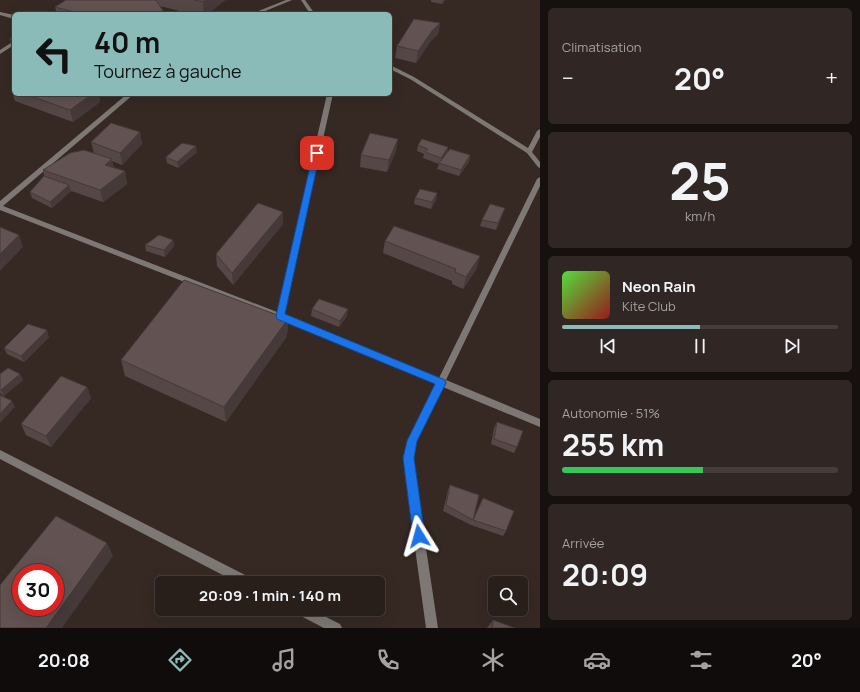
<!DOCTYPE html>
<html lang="fr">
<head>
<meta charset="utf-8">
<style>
  :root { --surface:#281f1b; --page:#302724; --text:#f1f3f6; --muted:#a5a2a3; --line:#443d3a; --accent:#8bbbb9 }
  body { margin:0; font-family:Manrope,sans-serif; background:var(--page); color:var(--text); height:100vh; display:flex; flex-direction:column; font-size:15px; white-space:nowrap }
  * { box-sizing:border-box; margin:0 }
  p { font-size:13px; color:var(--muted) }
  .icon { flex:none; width:22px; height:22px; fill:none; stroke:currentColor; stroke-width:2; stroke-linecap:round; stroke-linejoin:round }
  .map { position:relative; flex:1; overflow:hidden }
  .drawer { display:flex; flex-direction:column; gap:8px; padding:8px; background:#16110f; width:320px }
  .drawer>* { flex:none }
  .banner { position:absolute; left:12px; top:12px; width:380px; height:84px; border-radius:6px; box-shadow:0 4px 16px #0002,0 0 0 1px var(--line); background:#8bbbb9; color:#111; overflow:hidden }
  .tools { position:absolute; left:488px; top:576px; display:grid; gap:8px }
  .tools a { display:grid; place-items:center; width:40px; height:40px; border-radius:6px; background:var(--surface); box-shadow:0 4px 16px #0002,0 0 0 1px var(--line); font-size:20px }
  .speed { position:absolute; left:12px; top:564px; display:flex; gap:8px; font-size:20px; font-weight:700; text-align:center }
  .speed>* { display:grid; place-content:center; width:52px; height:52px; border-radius:50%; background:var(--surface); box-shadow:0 4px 16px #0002,0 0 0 1px var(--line); line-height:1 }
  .speed .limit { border:6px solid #d22; background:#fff; color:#111 }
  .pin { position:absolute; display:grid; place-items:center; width:34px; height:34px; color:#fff; margin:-17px; border-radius:8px; box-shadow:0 2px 6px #0006 }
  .me { position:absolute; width:44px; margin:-22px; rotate:352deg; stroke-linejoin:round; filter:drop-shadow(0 0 3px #0008) }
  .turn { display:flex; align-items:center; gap:14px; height:84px; padding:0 16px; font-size:18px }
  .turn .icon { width:52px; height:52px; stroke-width:2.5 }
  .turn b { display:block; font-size:28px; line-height:34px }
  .big { font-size:30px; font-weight:700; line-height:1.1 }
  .drawer .widget { flex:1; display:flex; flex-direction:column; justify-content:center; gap:6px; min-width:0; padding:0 14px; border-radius:6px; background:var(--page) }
  .drawer .dial { align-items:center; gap:0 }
  .dial b { font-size:52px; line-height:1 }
  .song { display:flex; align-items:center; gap:12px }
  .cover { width:48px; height:48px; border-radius:6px; background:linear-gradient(135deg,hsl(110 70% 55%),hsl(0 70% 35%)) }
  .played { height:4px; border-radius:2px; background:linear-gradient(90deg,var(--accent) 50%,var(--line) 50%) }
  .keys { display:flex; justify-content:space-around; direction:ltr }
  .heat { display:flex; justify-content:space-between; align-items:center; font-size:22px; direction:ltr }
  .charge { height:6px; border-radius:3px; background:linear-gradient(90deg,#34c759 51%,var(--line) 0) }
  .trip { position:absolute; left:155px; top:576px; width:230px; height:40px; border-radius:6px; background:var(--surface); box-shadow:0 4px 16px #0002,0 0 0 1px var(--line); font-weight:700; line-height:40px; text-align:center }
  .dock { display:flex; height:64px; justify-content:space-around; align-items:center; background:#100c0b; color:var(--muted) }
  .dock .icon { width:28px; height:28px }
  .dock .on { color:var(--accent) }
  .dock b { font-size:18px; color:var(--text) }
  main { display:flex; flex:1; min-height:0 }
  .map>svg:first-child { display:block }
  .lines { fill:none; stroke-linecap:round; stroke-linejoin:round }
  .minor { fill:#7e7874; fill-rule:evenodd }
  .wall { fill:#544746 }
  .shaded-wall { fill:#453939 }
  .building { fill:#625251; stroke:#453939; fill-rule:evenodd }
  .route { fill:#1a73e8; stroke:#114b97 }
</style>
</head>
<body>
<main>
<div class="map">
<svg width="540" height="628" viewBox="0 0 540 628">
  <rect width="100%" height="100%" fill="#362924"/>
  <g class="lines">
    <g class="minor">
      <path d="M286,0H292L258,14H251Z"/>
      <path d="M301,0H305L315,14H310Z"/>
      <path d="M0,12L14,15V19L0,15Z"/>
      <path d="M14,41V45L0,54V50Z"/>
      <path d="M390,65L414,77L528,148L537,131L540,129V137L532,152L540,162V168L538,167L527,153L410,79L390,69Z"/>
      <path d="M127,94H134L3,206L277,312L327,94H333L284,314L439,378L537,179L540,177V186L446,380L540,419V427L443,387L417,441L414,458L415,475L438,628H426L405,475L404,458L407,441L436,384L277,318L0,210V201Z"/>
      <path d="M0,450L253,579L254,583H238L0,459Z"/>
      <path d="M294,609H310L340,624L342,628H324L295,613Z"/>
    </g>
  </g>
  <g class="wall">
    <path d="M66,0H225L208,14H191L160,6L165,14H57L55,7Z"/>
    <path d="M431,0H445L442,4L431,2Z"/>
    <path d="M440,23L438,34L430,42L416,63L395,58L397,46Z"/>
    <path d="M14,36V51L13,50L10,39Z"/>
    <path d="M14,87V94H99L100,102L73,122L15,101L11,89Z"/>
    <path d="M140,132L142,144L122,165L112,161L114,168L125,171L127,184L103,202L71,191L52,208L32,198L30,192L44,176L43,170L94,153L91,142Z"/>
    <path d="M418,145L448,147L447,153L470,155L469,162L459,176L437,169L439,164L423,158L424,154L417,151Z"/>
    <path d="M396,151L387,172L360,167L361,155Z"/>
    <path d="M197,152L178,168L167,163L166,157Z"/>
    <path d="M437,193L436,200L431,209L414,204L415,198Z"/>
    <path d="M283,212V224L233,285L217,266L216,254Z"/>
    <path d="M503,214L496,230L480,226L482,220Z"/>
    <path d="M173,240L174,246L165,257L146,251L145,245Z"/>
    <path d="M385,241L477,268L463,289L452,284V281L383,253Z"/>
    <path d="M312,309L347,316L339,327L311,316Z"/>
    <path d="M288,319L287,336L226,422L125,376L121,360Z"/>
    <path d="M49,337L24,362L7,354L4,348Z"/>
    <path d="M0,374H20L23,380L4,396L0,393Z"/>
    <path d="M87,387L91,398L51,447L26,435L21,424Z"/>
    <path d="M497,422L517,447L514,453L491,444L494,428Z"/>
    <path d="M450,485L473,519L506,531L503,536L471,525L443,511L448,490Z"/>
    <path d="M493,620L515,628H487Z"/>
  </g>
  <g class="shaded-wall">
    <path d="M206,0H225L208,14H204L203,2Z"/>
    <path d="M443,0H445L442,4Z"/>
    <path d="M440,23L438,34L430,42L416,63L418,51L432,31Z"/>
    <path d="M92,94H99L100,102L73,122L70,110Z"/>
    <path d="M140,132L142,144L122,165L120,153Z"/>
    <path d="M398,139L396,151L387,172L389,160Z"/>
    <path d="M196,146L197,152L178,168L177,162Z"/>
    <path d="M448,147L447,153L440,164L441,158Z"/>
    <path d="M470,155L469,162L459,176L461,170Z"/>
    <path d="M112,159L114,171L105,165Z"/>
    <path d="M125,171L127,184L103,202L100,190Z"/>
    <path d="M69,185L71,191L52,208L50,202Z"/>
    <path d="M437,193L436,200L431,209L432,202Z"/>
    <path d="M505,208L503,214L496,230L498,223Z"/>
    <path d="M283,212V224L233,285L232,273Z"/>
    <path d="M19,235L23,247L0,271V254Z"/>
    <path d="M173,240L174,246L165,257L164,250Z"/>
    <path d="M480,256L477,268L463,289L466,277Z"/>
    <path d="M348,309L347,316L339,327L340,321Z"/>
    <path d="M288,319L287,336L226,422L224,407Z"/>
    <path d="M47,330L49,337L24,362L21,356Z"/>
    <path d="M20,374L23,380L4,396L1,390Z"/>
    <path d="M87,387L91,398L51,447L46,436Z"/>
    <path d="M12,401L15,407L0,423V414Z"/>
    <path d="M107,543L113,556L62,628H46Z"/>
  </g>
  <g class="building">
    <path d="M66,0H156L165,14H82L55,7Z"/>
    <path d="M194,0H206L203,2Z"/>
    <path d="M414,19L440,23L432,31L418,51L397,46Z"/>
    <path d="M14,36V40L10,39Z"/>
    <path d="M25,94H92L70,110Z"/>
    <path d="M111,123L140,132L120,153L91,142Z"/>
    <path d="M370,133L398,139L389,160L361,155Z"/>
    <path d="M422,139L448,147L441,158L425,152L428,149L418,145Z"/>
    <path d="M182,143L196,146L177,162L166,157Z"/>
    <path d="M450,149L470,155L461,170L439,163Z"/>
    <path d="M84,150L112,159L105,165L125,171L100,190L43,170L70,153Z"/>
    <path d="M44,176L69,185L50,202L30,192Z"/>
    <path d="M420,189L437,193L432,202L415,198Z"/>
    <path d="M258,203L283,212L232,273L216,254Z"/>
    <path d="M490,204L505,208L498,223L482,220Z"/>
    <path d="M394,226L480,256L466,277L455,272L456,269L385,241Z"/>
    <path d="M0,227L19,235L0,254Z"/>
    <path d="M159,235L173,240L164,250L145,245Z"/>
    <path d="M184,280L288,319L224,407L121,360Z"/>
    <path d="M319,299L348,309L340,321L312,309Z"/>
    <path d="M28,324L47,330L21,356L4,348Z"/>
    <path d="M8,368L20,374L1,390L0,389V374Z"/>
    <path d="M61,376L87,387L46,436L21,424Z"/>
    <path d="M0,395L12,401L0,414Z"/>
    <path d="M497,422L523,431L517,447L494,439Z"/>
    <path d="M450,485L479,495L473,520L483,498L514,511L506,531L473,520L446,505Z"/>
    <path d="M56,516L107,543L46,628H0V585ZM21,573H55V607H21Z"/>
    <path d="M493,620L515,628H492Z"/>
  </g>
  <path class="route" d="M317,151L320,153L285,314L445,380L446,383L417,441L414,458L425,536L423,540L419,542L415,540L413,536L403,458L407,441L435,384L277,319L276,316L313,153Z"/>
</svg>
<div class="tools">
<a><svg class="icon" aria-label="search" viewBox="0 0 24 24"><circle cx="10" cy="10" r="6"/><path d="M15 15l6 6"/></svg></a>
</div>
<div class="speed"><div class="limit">30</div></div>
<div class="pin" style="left:317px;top:153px;background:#d93025"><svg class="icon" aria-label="arrive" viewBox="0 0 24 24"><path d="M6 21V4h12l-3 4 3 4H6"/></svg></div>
<svg class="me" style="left:419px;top:536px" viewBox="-20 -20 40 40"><path d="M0-17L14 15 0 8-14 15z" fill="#1a73e8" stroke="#fff" stroke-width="4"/></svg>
<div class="trip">20:09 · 1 min · 140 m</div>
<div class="banner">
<div class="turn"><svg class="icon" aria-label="left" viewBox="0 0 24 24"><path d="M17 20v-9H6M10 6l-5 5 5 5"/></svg><div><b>40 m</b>Tournez à gauche</div></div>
</div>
</div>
<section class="drawer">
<div class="widget"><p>Climatisation</p>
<div class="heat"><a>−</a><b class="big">20°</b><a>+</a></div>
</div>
<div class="widget dial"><b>25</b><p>km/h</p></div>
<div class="widget">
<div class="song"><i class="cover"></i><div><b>Neon Rain</b><p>Kite Club</p></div></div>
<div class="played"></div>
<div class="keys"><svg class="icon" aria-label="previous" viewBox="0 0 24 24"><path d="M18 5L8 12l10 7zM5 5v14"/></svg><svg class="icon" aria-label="pause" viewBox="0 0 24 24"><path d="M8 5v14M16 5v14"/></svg><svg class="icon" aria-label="next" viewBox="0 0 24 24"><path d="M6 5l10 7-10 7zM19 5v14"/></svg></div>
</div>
<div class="widget"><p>Autonomie · 51%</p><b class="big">255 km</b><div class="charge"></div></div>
<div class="widget"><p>Arrivée</p><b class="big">20:09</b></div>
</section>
</main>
<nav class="dock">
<b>20:08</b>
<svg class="icon on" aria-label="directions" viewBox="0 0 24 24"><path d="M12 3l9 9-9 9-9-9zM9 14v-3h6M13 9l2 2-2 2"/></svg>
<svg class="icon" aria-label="music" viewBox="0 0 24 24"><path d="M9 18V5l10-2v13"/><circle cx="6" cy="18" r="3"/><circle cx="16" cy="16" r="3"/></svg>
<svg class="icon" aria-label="phone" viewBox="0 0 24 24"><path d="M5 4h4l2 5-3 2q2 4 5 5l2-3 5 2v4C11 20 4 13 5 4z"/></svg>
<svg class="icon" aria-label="climate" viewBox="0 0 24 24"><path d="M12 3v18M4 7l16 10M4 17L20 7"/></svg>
<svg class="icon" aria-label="car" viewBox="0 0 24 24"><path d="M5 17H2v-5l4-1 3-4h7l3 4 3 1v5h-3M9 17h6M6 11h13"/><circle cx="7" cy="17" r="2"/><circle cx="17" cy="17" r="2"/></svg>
<svg class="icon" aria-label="filters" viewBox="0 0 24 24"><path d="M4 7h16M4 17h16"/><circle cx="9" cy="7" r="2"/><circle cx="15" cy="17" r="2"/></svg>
<b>20°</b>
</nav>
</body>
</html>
